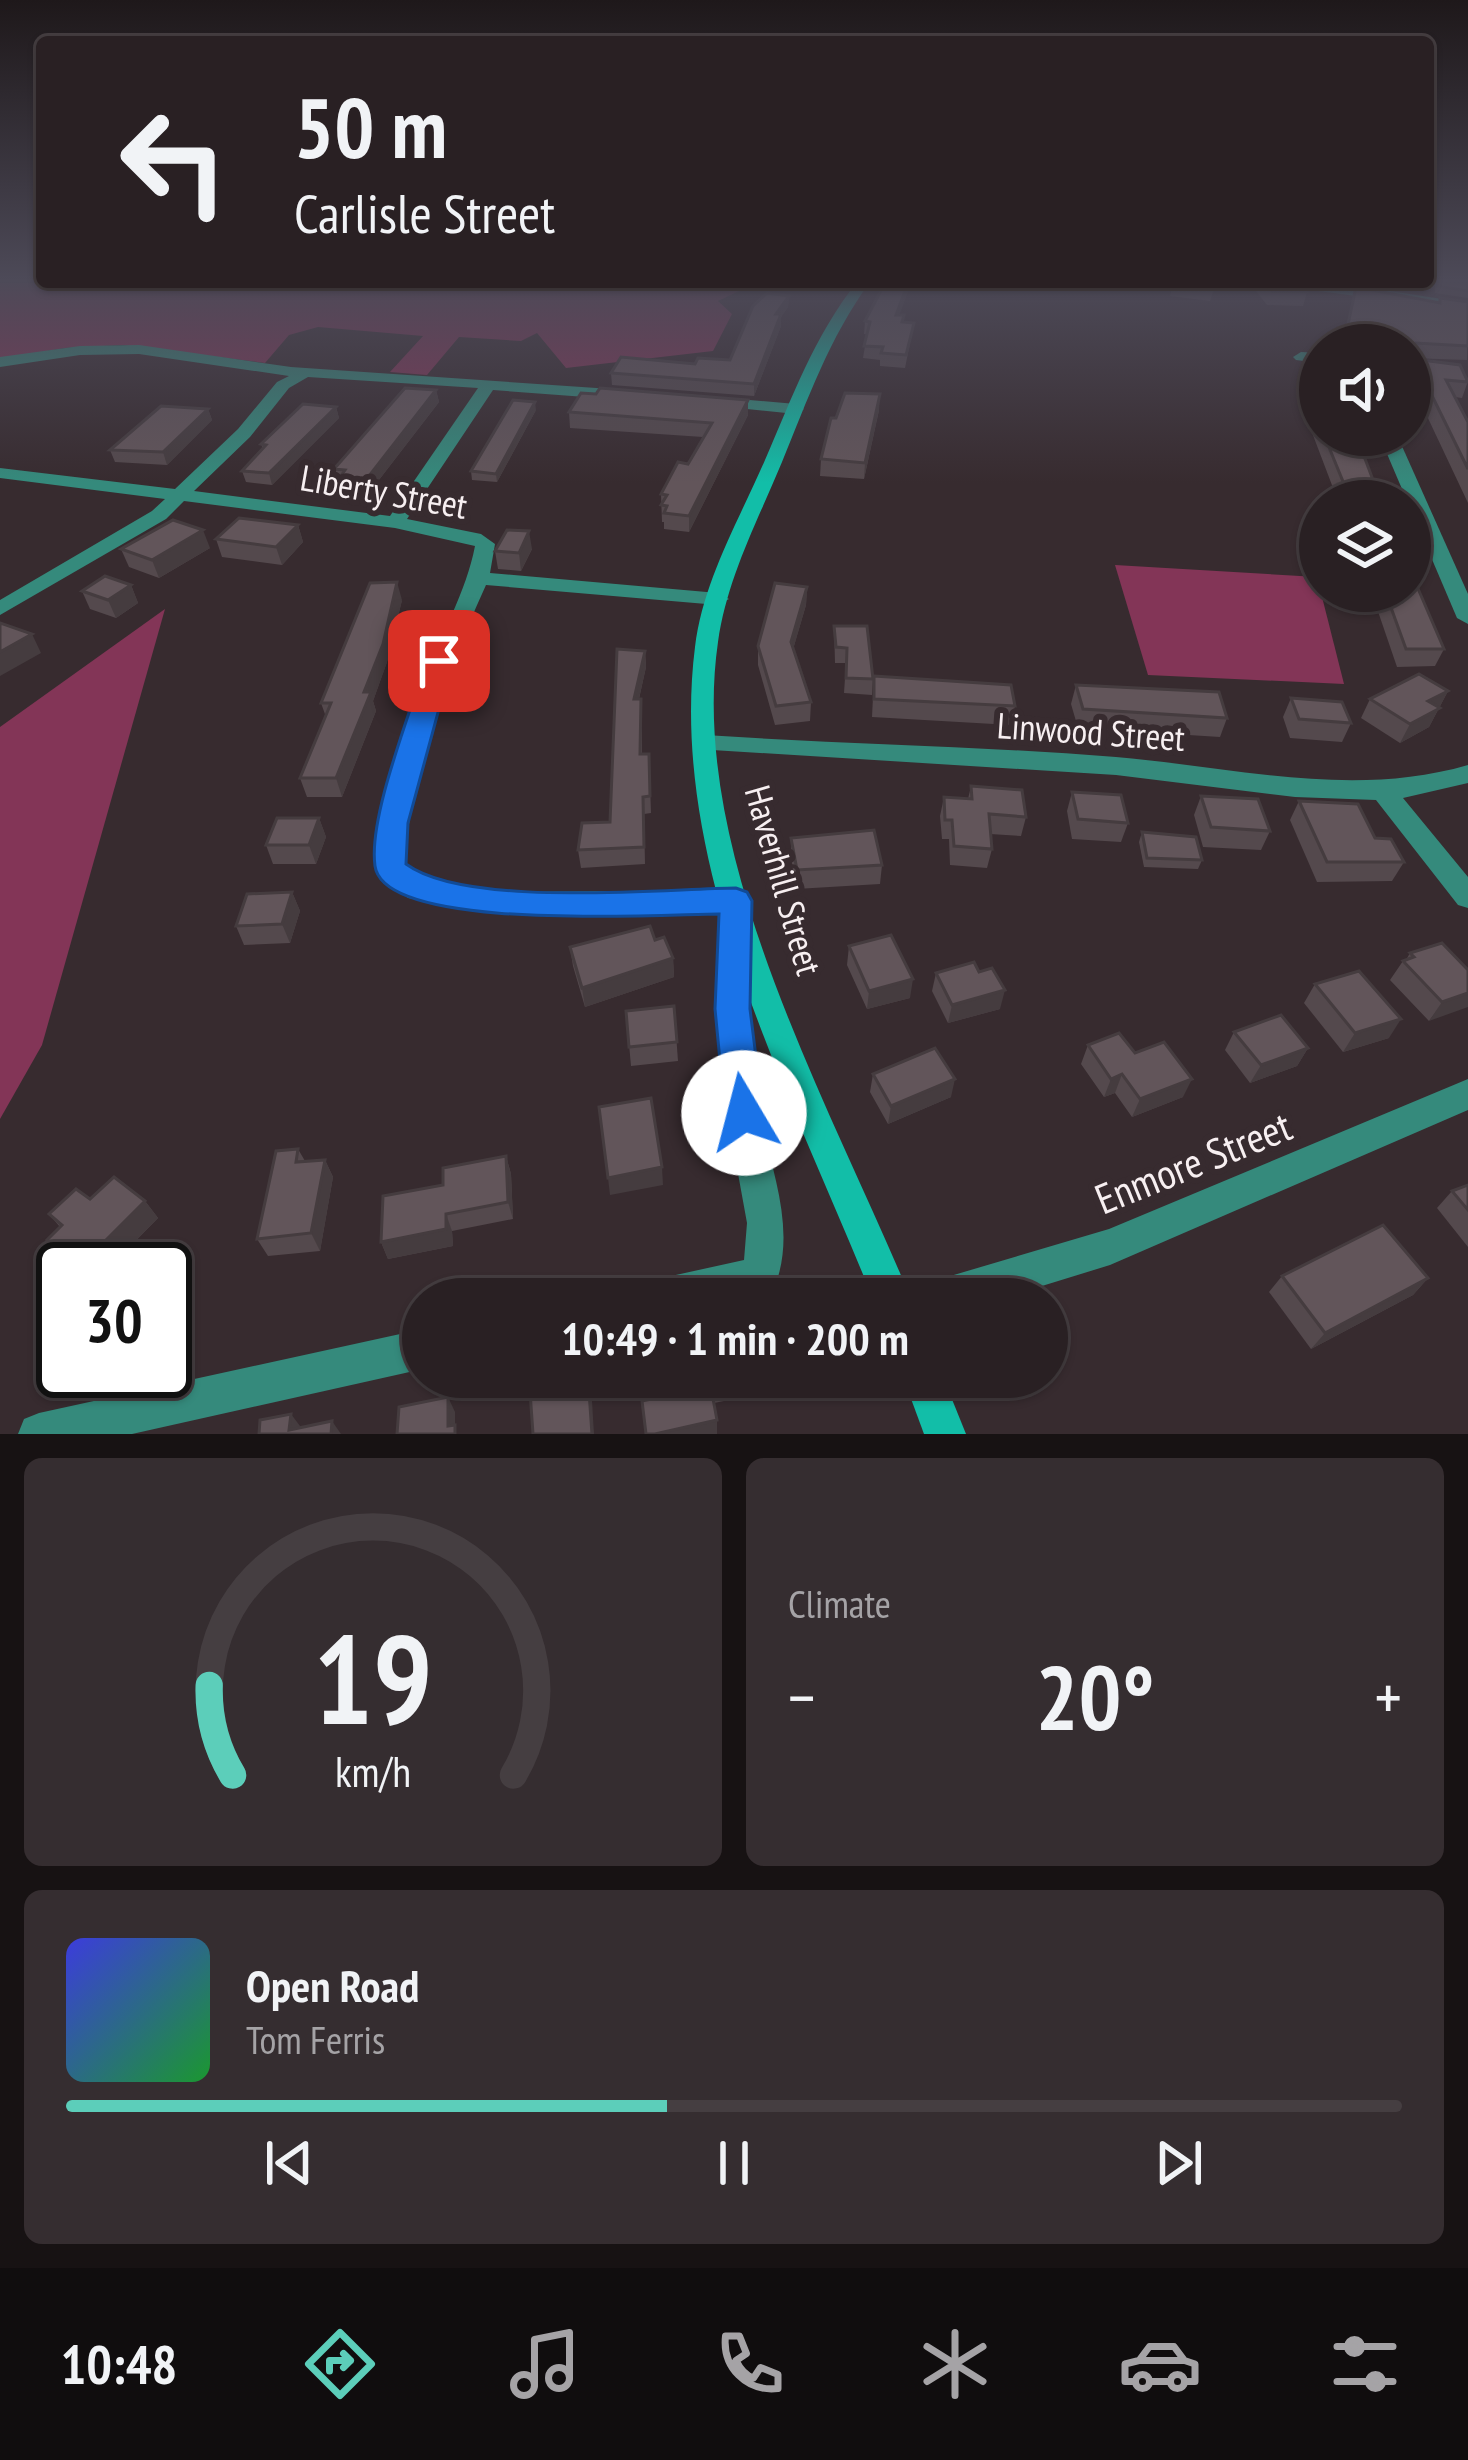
<!DOCTYPE html>
<html lang="en">
<head>
<meta charset="utf-8">
<style>
  :root { --surface:#292023; --page:#352d30; --text:#f1f3f6; --muted:#a5a3a6; --line:#453e41; --accent:#5cceba }
  body { margin:0; font-family:"PT Sans Narrow",sans-serif; background:var(--page); color:var(--text); height:100vh; display:flex; flex-direction:column; font-size:45px; white-space:nowrap }
  * { box-sizing:border-box; margin:0 }
  p { font-size:39px; color:var(--muted) }
  .icon { flex:none; width:66px; height:66px; fill:none; stroke:currentColor; stroke-width:2; stroke-linecap:round; stroke-linejoin:round }
  .map { position:relative; height:1434px; overflow:hidden }
  .side { display:flex; flex-direction:column; gap:24px; padding:24px; background:#171213; flex:1 }
  .side>* { flex:none }
  .hud { position:absolute; left:36px; top:36px; width:1398px; height:252px; border-radius:12px; box-shadow:0 3px 9px #0004,0 0 0 3px var(--line); background:#292023; color:var(--text); overflow:hidden }
  .controls { position:absolute; left:1299px; top:324px; display:grid; gap:24px }
  .controls a { display:grid; place-items:center; width:132px; height:132px; border-radius:50%; background:var(--surface); box-shadow:0 3px 9px #0004,0 0 0 3px var(--line); font-size:60px }
  .speed { position:absolute; left:36px; top:1242px; display:flex; gap:24px; font-size:60px; font-weight:700; text-align:center }
  .speed>* { display:grid; place-content:center; width:156px; height:156px; border-radius:50%; background:var(--surface); box-shadow:0 3px 9px #0004,0 0 0 3px var(--line); line-height:1 }
  .speed .limit { border:6px solid #111; border-radius:18px; background:#fff; color:#111 }
  .pin { position:absolute; display:grid; place-items:center; width:102px; height:102px; color:#fff; margin:-51px; border-radius:24px; box-shadow:0 6px 18px #0006 }
  .me { position:absolute; width:132px; margin:-66px; rotate:352deg; stroke-linejoin:round; filter:drop-shadow(0 0 9px #0008) }
  .turn { display:flex; align-items:center; gap:42px; height:252px; padding:0 60px; font-size:54px }
  .turn .icon { width:156px; height:156px; stroke-width:2.5 }
  .turn b { display:block; font-size:84px; line-height:102px }
  .big { font-size:90px; font-weight:800; line-height:1.1 }
  .side .widget { flex:1; display:flex; flex-direction:column; justify-content:center; gap:18px; min-width:0; padding:0 42px; border-radius:18px; background:var(--page) }
  .side .dial { align-items:center; gap:0 }
  .dial svg { height:312px; overflow:visible; fill:none; stroke:var(--line); stroke-width:7; stroke-linecap:round; text-anchor:middle }
  .dial text { fill:var(--text); stroke:none }
  .song { display:flex; align-items:center; gap:36px }
  .cover { width:144px; height:144px; border-radius:18px; background:linear-gradient(135deg,hsl(240 70% 55%),hsl(130 70% 35%)) }
  .played { height:12px; border-radius:6px; background:linear-gradient(90deg,var(--accent) 45%,var(--line) 45%) }
  .keys { display:flex; justify-content:space-around; direction:ltr }
  .heat { display:flex; justify-content:space-between; align-items:center; font-size:66px; direction:ltr }
  .side .tiles { flex:1; display:grid; gap:24px; grid-template-columns:1fr 1fr }
  .widget:last-child { grid-column:span 2 }
  .trip { position:absolute; left:402px; top:1278px; width:666px; height:120px; border-radius:60px; background:var(--surface); box-shadow:0 3px 9px #0004,0 0 0 3px var(--line); font-weight:800; line-height:120px; text-align:center }
  .tabs { display:flex; height:192px; justify-content:space-around; align-items:center; background:#100d0e; color:var(--muted) }
  .tabs .icon { width:84px; height:84px }
  .tabs .current { color:var(--accent) }
  .tabs b { font-size:54px; color:var(--text) }
  .map>svg:first-child { display:block }
  .green { fill:#833557 }
  .lines { fill:none; stroke-linecap:round; stroke-linejoin:round }
  .minor { fill:#358a7c; fill-rule:evenodd }
  .secondary { fill:#12bea8; fill-rule:evenodd }
  .wall { fill:#54494d }
  .shaded-wall { fill:#453c3f }
  .building { fill:#62555a; stroke:#453c3f; stroke-width:3 }
  .route { fill:#1a73e8; stroke:#114b97; stroke-width:3 }
  .labels { text-anchor:middle; dominant-baseline:central; stroke-width:12; stroke-linejoin:round; paint-order:stroke }
  .street-label { font-size:36px; fill:#f7eff1; stroke:#372b2f }
  .near-street-label { font-size:42px; fill:#f7eff1; stroke:#372b2f }
</style>
</head>
<body>
<div class="map">
<svg width="1468" height="1434" viewBox="0 0 1468 1434">
  <rect width="100%" height="100%" fill="#372b2f"/>
  <g class="green">
    <path d="M758,282L718,301L732,314L713,351L566,368L537,333L521,341L459,337L427,375L390,372L423,336L318,327L289,335L265,363L122,345L65,348L0,359V283Z"/>
    <path d="M1115,565L1317,577L1344,684L1148,675Z"/>
    <path d="M165,609L42,1045L0,1119V727Z"/>
  </g>
  <g class="lines">
    <g class="minor">
      <path d="M1251,282L1351,285L1468,303V311Z"/>
      <path d="M139,345L291,367L626,390L634,395L626,400L493,390L407,519L481,534L495,544L490,573L718,593L729,599L718,605L486,585C445,675 413,766 404,865L425,880L512,892L736,890L746,893L750,901C751,959 748,1020 753,1078C760,1146 802,1221 774,1288L738,1299H634L639,1285L653,1280L744,1260L747,1223L721,1080L722,912L512,914L408,898L376,869C383,803 399,739 424,678C441,634 466,593 475,546L395,528L184,501L166,519L0,615V600L152,511L165,499L0,478V468L175,489L238,429L277,382L289,376L139,354L80,355L0,367V357L80,346ZM308,377L478,388L390,516L194,491L250,437L289,388Z"/>
      <path d="M1301,352L1320,353V363L1296,360L1293,357Z"/>
      <path d="M714,397L796,404L804,409L796,414L708,405L706,402Z"/>
      <path d="M1379,435H1397L1468,594V624L1457,618Z"/>
      <path d="M705,735C842,744 979,746 1116,757C1235,767 1351,799 1468,765V783L1403,798L1468,877V908L1458,905L1376,800L1295,797L1116,775L696,749L693,743Z"/>
      <path d="M1468,1079V1110L1110,1265L1000,1299L928,1296L934,1283L947,1277L1109,1229Z"/>
      <path d="M423,1329V1369L132,1434H18L24,1419L39,1413Z"/>
    </g>
    <g class="secondary">
      <path d="M857,282H870C829,338 808,399 782,462C758,520 727,578 718,642C687,855 831,1106 911,1299H873C793,1099 667,868 695,647C703,581 739,520 765,460C792,398 814,336 857,282Z"/>
      <path d="M903,1377H943L966,1434H924Z"/>
    </g>
  </g>
  <g class="wall">
    <path d="M1216,283L1210,301L1170,296L1173,284Z"/>
    <path d="M1255,283H1300L1307,292L1303,306L1267,305L1253,287Z"/>
    <path d="M1435,283H1468V298L1435,293Z"/>
    <path d="M1356,287L1438,303L1440,298L1468,302L1467,360L1410,358V345H1358L1342,343Z"/>
    <path d="M908,291L899,315L903,322L914,323L905,368L880,366V360L863,358L867,334H864L865,321Z"/>
    <path d="M789,296L788,307L781,317V326L754,396L612,385L611,373L730,360Z"/>
    <path d="M1414,359L1468,381L1462,398L1455,397L1468,422V503L1410,380V368Z"/>
    <path d="M1302,378L1320,380V435H1356L1381,501H1338L1297,393Z"/>
    <path d="M436,390L439,402L365,498L338,496L334,469Z"/>
    <path d="M336,407L339,418L272,485L246,482L242,471L263,449L261,444Z"/>
    <path d="M208,409L212,420L167,465L115,462L110,450Z"/>
    <path d="M536,410L497,482L472,480L471,471Z"/>
    <path d="M879,410L864,479L820,476L821,459L836,418Z"/>
    <path d="M569,412L748,415L689,532L664,529V522H662L661,494L688,464L703,437L570,428Z"/>
    <path d="M298,525L303,542L282,565L222,557L216,539Z"/>
    <path d="M210,548L159,578L129,567L121,549Z"/>
    <path d="M532,549L521,571L498,569L495,551Z"/>
    <path d="M131,585L138,603L116,618L90,609L82,591Z"/>
    <path d="M807,587L806,605L793,649L811,702L810,721L775,725L758,665V646Z"/>
    <path d="M1371,591H1410L1444,649L1435,666L1397,667Z"/>
    <path d="M402,600L387,662L373,701L376,711L342,797H307L300,778L326,717L321,703Z"/>
    <path d="M834,626L873,679L872,695L844,693L846,663H835Z"/>
    <path d="M645,651L646,667L639,699L642,716V754H649L651,813L644,814L645,864L581,868L578,850L610,822Z"/>
    <path d="M874,676L1015,706L1011,725L872,717Z"/>
    <path d="M1076,685L1227,718L1220,737L1078,728L1071,704Z"/>
    <path d="M1448,691L1429,727L1400,743L1361,718L1370,699Z"/>
    <path d="M1291,698L1351,723L1342,742L1290,738L1283,717Z"/>
    <path d="M971,786L1026,817L1021,836L990,834L992,849L987,868L950,865L949,839H942L940,816L944,797L968,799Z"/>
    <path d="M1072,792L1128,823L1121,842L1072,839L1067,811Z"/>
    <path d="M1201,796L1270,831L1261,850L1203,847L1194,815Z"/>
    <path d="M1299,801L1375,838L1404,862L1392,881L1317,882L1290,820Z"/>
    <path d="M319,818L326,837L316,864H273L266,845Z"/>
    <path d="M1142,832L1202,860L1198,869L1144,867L1139,842Z"/>
    <path d="M791,838L882,865L880,884L796,889L791,857Z"/>
    <path d="M292,892L300,911L290,943L244,945L236,926Z"/>
    <path d="M655,940L673,958L674,977L585,1007L573,966L570,947Z"/>
    <path d="M849,946L910,998L867,1009L847,965Z"/>
    <path d="M1410,953L1468,970L1429,1021L1390,980L1403,961L1406,960Z"/>
    <path d="M979,972L1000,1009L948,1023L932,991L936,973Z"/>
    <path d="M1315,984L1389,1038L1343,1052L1304,1003Z"/>
    <path d="M674,1006L678,1061L631,1066L626,1011Z"/>
    <path d="M1234,1032L1308,1048L1297,1066L1250,1083L1225,1050Z"/>
    <path d="M1088,1045L1135,1053L1183,1097L1132,1117L1115,1093L1104,1097L1081,1064Z"/>
    <path d="M873,1074L951,1097L888,1124L870,1092Z"/>
    <path d="M298,1149L305,1161L325,1160L333,1177L320,1251L268,1256L257,1239Z"/>
    <path d="M506,1156L511,1174L513,1219L452,1231L453,1246L388,1259L381,1242L443,1185Z"/>
    <path d="M1468,1185V1247L1437,1208L1452,1191Z"/>
    <path d="M90,1199L145,1201L158,1218L108,1269H76L62,1257L47,1240L60,1227L49,1214Z"/>
    <path d="M1282,1276L1428,1278L1413,1295L1311,1349L1269,1292Z"/>
    <path d="M729,1385V1400L714,1403L717,1434H646L642,1401Z"/>
  </g>
  <g class="shaded-wall">
    <path d="M908,283H914L908,291L895,327L896,315Z"/>
    <path d="M789,296L788,307L781,317V326L754,396V384L776,314Z"/>
    <path d="M436,390L439,402L365,498L362,485Z"/>
    <path d="M880,394L879,410L864,479L865,463Z"/>
    <path d="M748,400V415L689,532V516Z"/>
    <path d="M535,402L536,410L497,482L496,474Z"/>
    <path d="M336,407L339,418L272,485L269,473Z"/>
    <path d="M208,409L212,420L167,465L163,452Z"/>
    <path d="M298,525L303,542L282,565L276,547Z"/>
    <path d="M203,530L210,548L159,578L152,560Z"/>
    <path d="M529,531L532,549L521,571L519,553Z"/>
    <path d="M397,582L402,600L387,662L373,701L376,711L342,797L336,778Z"/>
    <path d="M131,585L138,603L116,618L108,600Z"/>
    <path d="M807,587L806,605L790,660L791,642Z"/>
    <path d="M32,634L41,653L0,676V652Z"/>
    <path d="M645,651L646,667L635,716L634,699Z"/>
    <path d="M1448,691L1429,727L1400,743L1410,724L1428,701Z"/>
    <path d="M319,818L326,837L316,864L309,845Z"/>
    <path d="M292,892L300,911L290,943L282,924Z"/>
    <path d="M673,958L674,977L585,1007L582,988Z"/>
    <path d="M913,979L910,998L867,1009L869,991Z"/>
    <path d="M1005,990L1000,1009L948,1023L952,1005Z"/>
    <path d="M1468,993V1007L1429,1021L1442,1002Z"/>
    <path d="M1401,1019L1389,1038L1343,1052L1355,1033Z"/>
    <path d="M1308,1048L1297,1066L1250,1083L1261,1065Z"/>
    <path d="M1122,1074L1115,1093L1104,1097L1111,1079Z"/>
    <path d="M955,1079L951,1097L888,1124L891,1106Z"/>
    <path d="M1192,1079L1183,1097L1132,1117L1140,1099Z"/>
    <path d="M506,1156L511,1174L513,1219L508,1202Z"/>
    <path d="M325,1160L333,1177L320,1251L311,1233Z"/>
    <path d="M662,1167L663,1185L610,1195L608,1178Z"/>
    <path d="M145,1201L158,1218L108,1269H81L79,1267Z"/>
    <path d="M446,1214L452,1231L453,1246L388,1259L381,1242Z"/>
    <path d="M1428,1278L1413,1295L1311,1349L1325,1333Z"/>
    <path d="M588,1377L591,1385L594,1434H592Z"/>
    <path d="M448,1397L455,1412V1434L448,1426Z"/>
    <path d="M291,1414L306,1434L289,1430Z"/>
    <path d="M717,1420V1434H655Z"/>
    <path d="M332,1421L341,1434H331Z"/>
  </g>
  <g class="building">
    <path d="M885,283H908L896,315H904L902,322L914,323L906,355L881,353L883,347L864,346L870,322L865,321Z"/>
    <path d="M1175,283H1216L1213,290L1173,284Z"/>
    <path d="M1265,283H1300L1307,292L1272,291Z"/>
    <path d="M1438,283H1468V291L1438,286Z"/>
    <path d="M1356,287L1440,303V298L1468,302V346L1416,343L1411,355L1410,345H1408L1405,337L1347,329Z"/>
    <path d="M767,293L789,296L776,314H781L754,384L611,373L621,357L695,364L698,358L730,360L753,306Z"/>
    <path d="M1414,359L1460,365L1468,382L1446,380L1468,422V469Z"/>
    <path d="M1302,378L1320,380V424Z"/>
    <path d="M405,388L436,390L362,485L335,484L345,470L334,469Z"/>
    <path d="M600,388L748,400L689,516L664,513L667,506L661,505L667,495L661,494L678,462L688,464L712,423L569,412L581,393L596,394Z"/>
    <path d="M845,393L880,394L865,463L821,459L831,418H836Z"/>
    <path d="M513,400L535,402L496,474L471,471Z"/>
    <path d="M303,404L336,407L269,473L242,471L266,445L261,444Z"/>
    <path d="M161,406L208,409L163,452L110,450Z"/>
    <path d="M1324,435H1356L1381,501H1351Z"/>
    <path d="M239,518L298,525L276,547L216,539Z"/>
    <path d="M173,520L203,530L152,560L121,549Z"/>
    <path d="M507,530L529,531L519,553L495,551Z"/>
    <path d="M1410,570L1444,649H1406L1385,591H1410Z"/>
    <path d="M105,576L131,585L108,600L82,591Z"/>
    <path d="M397,582L383,644L364,692H371L336,778H300L331,703H321L370,583Z"/>
    <path d="M775,583L807,587L791,642L811,702L776,706L758,646Z"/>
    <path d="M0,623L32,634L0,652Z"/>
    <path d="M834,626H867L873,679L846,678L847,648L836,647Z"/>
    <path d="M617,649L645,651L634,699H641L640,754H649L650,796L643,797L644,847L578,850L582,823L610,822Z"/>
    <path d="M1419,674L1448,691L1428,701L1440,708L1410,724L1370,699Z"/>
    <path d="M874,676L1011,685L1015,706L874,699Z"/>
    <path d="M1076,685L1219,692L1227,718L1083,709Z"/>
    <path d="M1291,698L1342,702L1351,723L1299,719Z"/>
    <path d="M971,786L1022,790L1026,817L989,814L992,849L954,846L952,820H945L944,797L972,799Z"/>
    <path d="M1072,792L1121,795L1128,823L1078,819Z"/>
    <path d="M1201,796L1258,799L1270,831L1211,827Z"/>
    <path d="M1299,801L1358,804L1375,838L1391,839L1404,862H1327Z"/>
    <path d="M277,818H319L309,845H266Z"/>
    <path d="M874,830L882,865L797,870L791,838Z"/>
    <path d="M1142,832L1196,837L1202,860L1147,858Z"/>
    <path d="M292,892L282,924L236,926L247,894Z"/>
    <path d="M650,926L655,940L664,937L673,958L582,988L570,947Z"/>
    <path d="M891,935L913,979L869,991L849,946Z"/>
    <path d="M1442,943L1468,970V993L1442,1002L1403,961L1414,957L1410,953Z"/>
    <path d="M974,962L979,972L992,968L1005,990L952,1005L936,973Z"/>
    <path d="M1359,971L1401,1019L1355,1033L1315,984Z"/>
    <path d="M674,1006L677,1042L629,1047L626,1011Z"/>
    <path d="M1281,1015L1308,1048L1261,1065L1234,1032Z"/>
    <path d="M1119,1033L1135,1053L1164,1042L1192,1079L1140,1099L1122,1074L1111,1079L1088,1045Z"/>
    <path d="M935,1048L955,1079L891,1106L873,1074Z"/>
    <path d="M651,1098L662,1167L608,1178L599,1107Z"/>
    <path d="M298,1149L296,1162L325,1160L311,1233L257,1239L276,1151Z"/>
    <path d="M506,1156L508,1202L446,1214V1229L381,1242L383,1196L443,1185V1168Z"/>
    <path d="M114,1177L145,1201L79,1267L47,1240L62,1225L49,1214L76,1189L90,1199Z"/>
    <path d="M1468,1185V1210L1452,1191Z"/>
    <path d="M1383,1225L1428,1278L1325,1333L1282,1276Z"/>
    <path d="M838,1288L841,1299H790Z"/>
    <path d="M529,1377H588L592,1434H533Z"/>
    <path d="M667,1377H728L729,1385L711,1388L717,1420L655,1434H646L642,1401L669,1395Z"/>
    <path d="M448,1397V1426L455,1425V1434H397L399,1407Z"/>
    <path d="M291,1414L289,1430L332,1421L331,1434H259L260,1420Z"/>
  </g>
  <linearGradient id="sky" x2="0" y2="1"><stop stop-color="#1e181a"/><stop offset="0.58" stop-color="#4d4a58"/><stop offset="1" stop-color="#4d4a58" stop-opacity="0"/></linearGradient>
  <rect width="1468" height="483" fill="url(#sky)"/>
  <path class="route" d="M439,653L452,661L408,823L406,864C466,908 657,889 736,888L747,892L752,901L750,1009L763,1113L757,1125L744,1130L730,1125L725,1113L715,1009L719,914C665,914 384,933 375,866C368,817 411,712 426,661Z"/>
  <g class="labels">
    <g class="street-label">
      <text transform="translate(384 491) rotate(10)">Liberty Street</text>
      <text transform="translate(1091 731) rotate(4)">Linwood Street</text>
      <text transform="translate(784 880) rotate(74)">Haverhill Street</text>
    </g>
    <g class="near-street-label">
      <text transform="translate(1193 1162) rotate(-22)">Enmore Street</text>
    </g>
  </g>
</svg>
<div class="controls">
<a><svg class="icon" aria-label="sound" viewBox="0 0 24 24"><path d="M4 9h4l5-4v14l-5-4H4zM17 9q2 3 0 6"/></svg></a>
<a><svg class="icon" aria-label="layers" viewBox="0 0 24 24"><path d="M12 4l9 5-9 5-9-5zM3 14l9 5 9-5"/></svg></a>
</div>
<div class="speed"><div class="limit">30</div></div>
<div class="pin" style="left:439px;top:661px;background:#d93025"><svg class="icon" aria-label="arrive" viewBox="0 0 24 24"><path d="M6 21V4h12l-3 4 3 4H6"/></svg></div>
<svg class="me" style="left:744px;top:1113px" viewBox="-20 -20 40 40"><circle r="19" fill="#fff"/><path d="M0-13L10 11 0 6-10 11z" fill="#1a73e8"/></svg>
<div class="trip">10:49 · 1 min · 200 m</div>
<div class="hud">
<div class="turn"><svg class="icon" aria-label="left" viewBox="0 0 24 24"><path d="M17 20v-9H6M10 6l-5 5 5 5"/></svg><div><b>50 m</b>Carlisle Street</div></div>
</div>
</div>
<section class="side">
<div class="tiles">
<div class="widget dial"><svg viewBox="0 0 100 80">
<path d="M14 69A42 42 0 1 1 86 69"/>
<path d="M14 69A42 42 0 0 1 8 46" stroke="#5cceba"/>
<text x="50" y="56" font-size="32" font-weight="700">19</text>
<text x="50" y="72" font-size="11">km/h</text>
</svg></div>
<div class="widget"><p>Climate</p>
<div class="heat"><a>−</a><b class="big">20°</b><a>+</a></div>
</div>
<div class="widget">
<div class="song"><i class="cover"></i><div><b>Open Road</b><p>Tom Ferris</p></div></div>
<div class="played"></div>
<div class="keys"><svg class="icon" aria-label="previous" viewBox="0 0 24 24"><path d="M18 5L8 12l10 7zM5 5v14"/></svg><svg class="icon" aria-label="pause" viewBox="0 0 24 24"><path d="M8 5v14M16 5v14"/></svg><svg class="icon" aria-label="next" viewBox="0 0 24 24"><path d="M6 5l10 7-10 7zM19 5v14"/></svg></div>
</div>
</div>
</section>
<nav class="tabs">
<b>10:48</b>
<svg class="icon current" aria-label="directions" viewBox="0 0 24 24"><path d="M12 3l9 9-9 9-9-9zM9 14v-3h6M13 9l2 2-2 2"/></svg>
<svg class="icon" aria-label="music" viewBox="0 0 24 24"><path d="M9 18V5l10-2v13"/><circle cx="6" cy="18" r="3"/><circle cx="16" cy="16" r="3"/></svg>
<svg class="icon" aria-label="phone" viewBox="0 0 24 24"><path d="M5 4h4l2 5-3 2q2 4 5 5l2-3 5 2v4C11 20 4 13 5 4z"/></svg>
<svg class="icon" aria-label="climate" viewBox="0 0 24 24"><path d="M12 3v18M4 7l16 10M4 17L20 7"/></svg>
<svg class="icon" aria-label="car" viewBox="0 0 24 24"><path d="M5 17H2v-5l4-1 3-4h7l3 4 3 1v5h-3M9 17h6M6 11h13"/><circle cx="7" cy="17" r="2"/><circle cx="17" cy="17" r="2"/></svg>
<svg class="icon" aria-label="filters" viewBox="0 0 24 24"><path d="M4 7h16M4 17h16"/><circle cx="9" cy="7" r="2"/><circle cx="15" cy="17" r="2"/></svg>
</nav>
</body>
</html>
